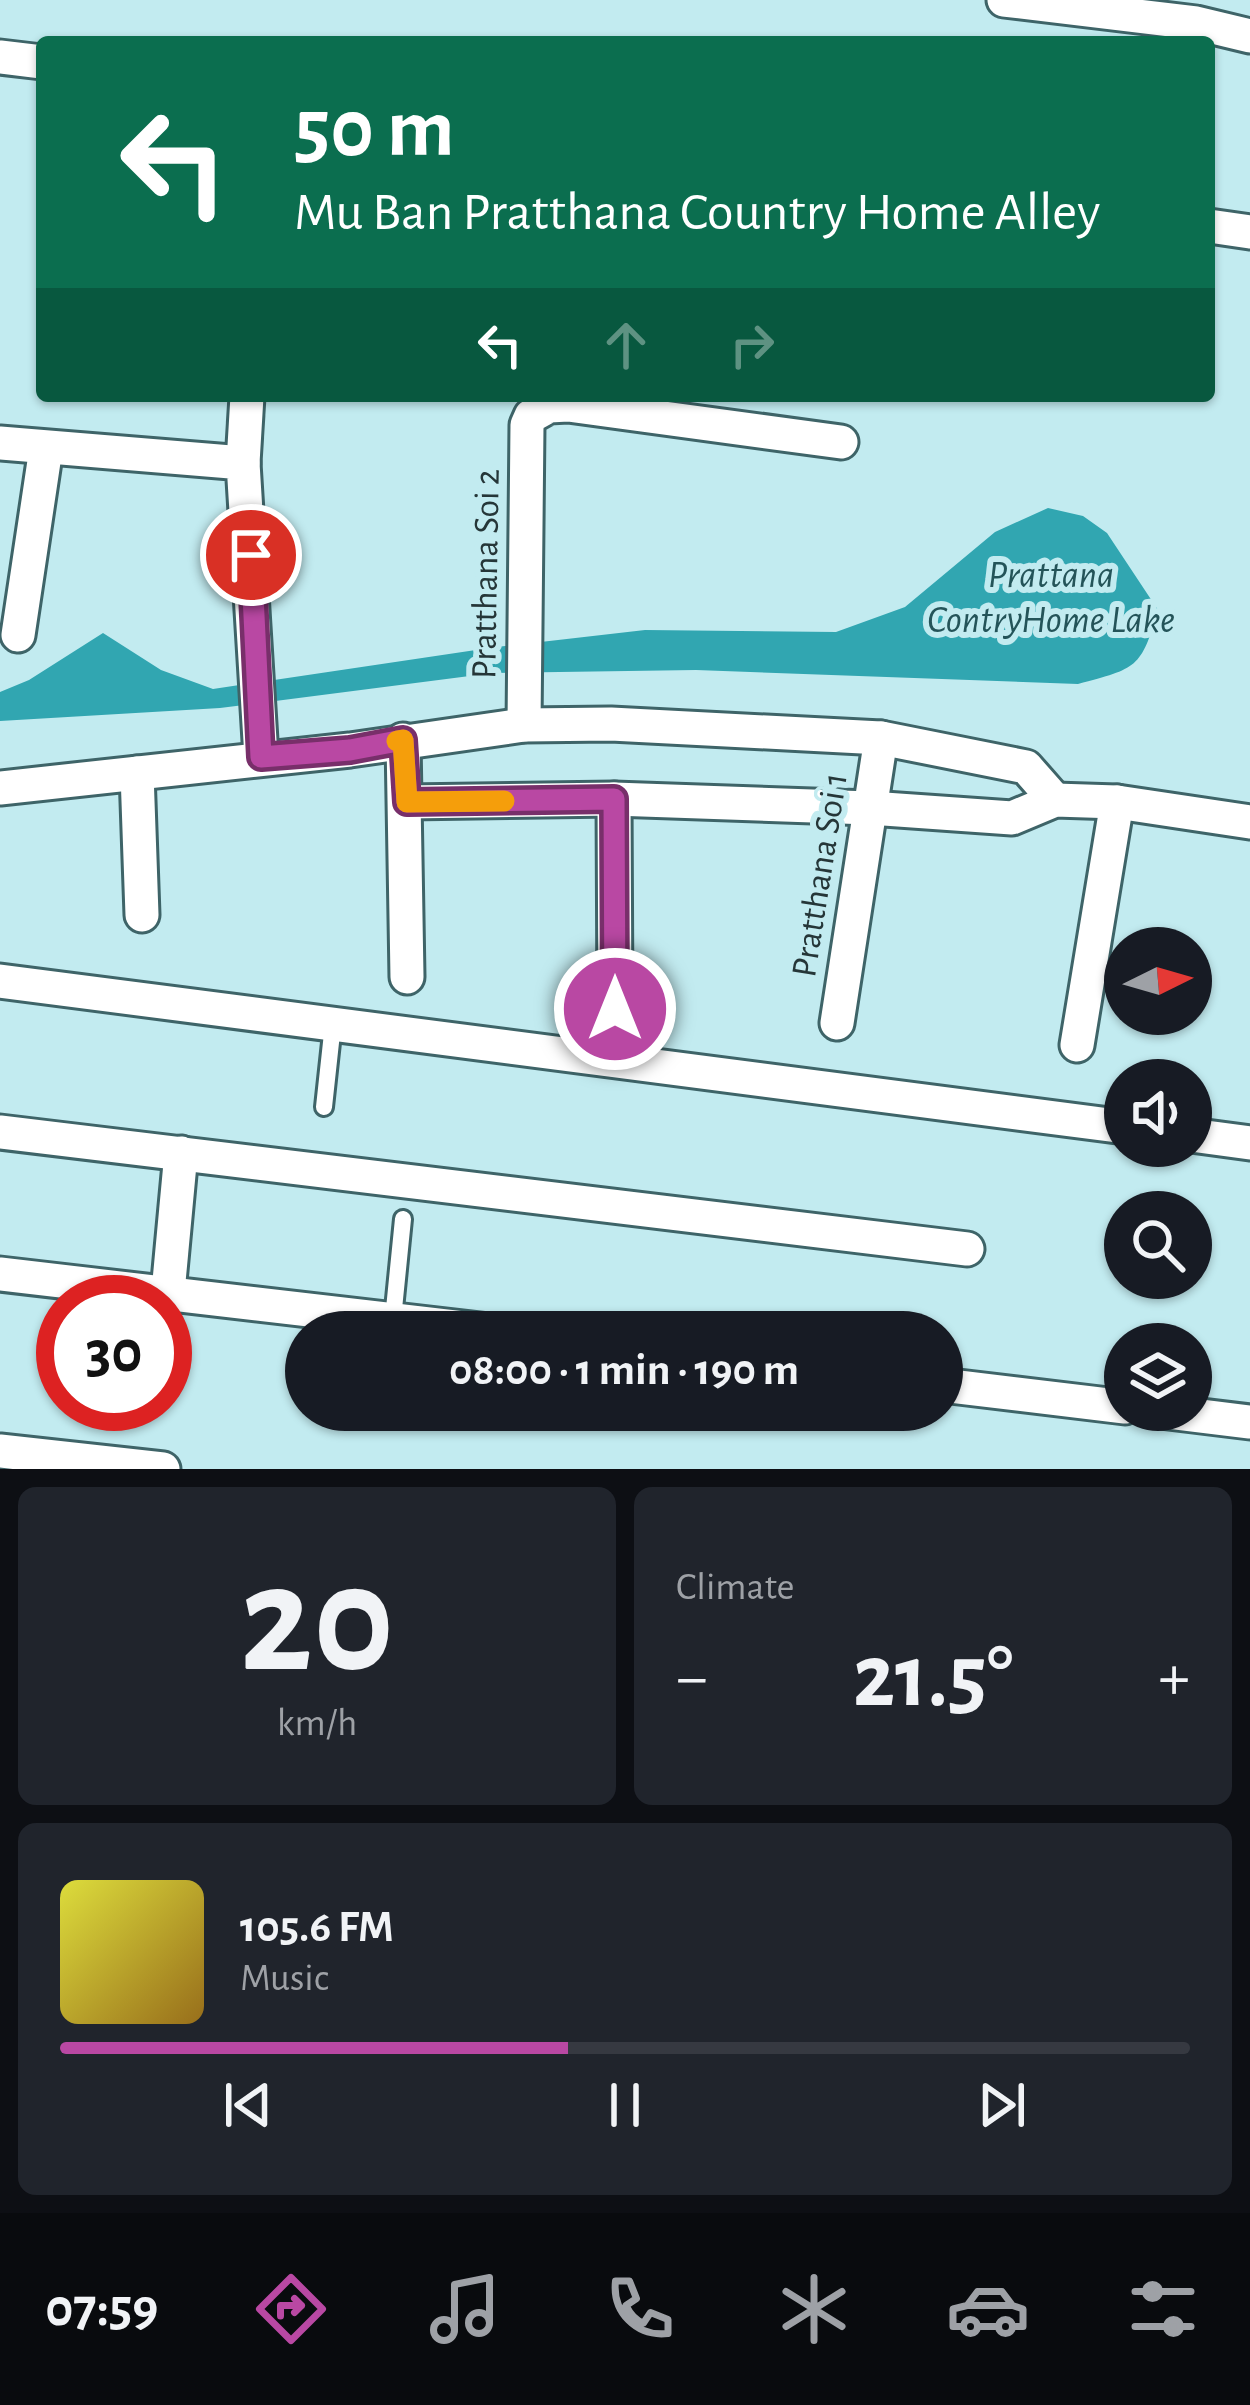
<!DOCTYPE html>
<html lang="en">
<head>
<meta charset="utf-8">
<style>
  :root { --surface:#171b24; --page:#20242c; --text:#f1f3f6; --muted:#9ea1a6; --line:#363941; --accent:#b948a3 }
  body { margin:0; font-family:"Alegreya Sans",sans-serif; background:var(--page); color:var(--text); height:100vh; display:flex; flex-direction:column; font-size:45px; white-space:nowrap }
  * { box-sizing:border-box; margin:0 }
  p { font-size:39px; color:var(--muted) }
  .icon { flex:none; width:66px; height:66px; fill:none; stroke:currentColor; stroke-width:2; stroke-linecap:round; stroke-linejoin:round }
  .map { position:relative; height:1469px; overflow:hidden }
  .drawer { display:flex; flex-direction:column; gap:18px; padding:18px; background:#0d0f14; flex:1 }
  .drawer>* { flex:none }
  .hud { position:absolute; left:36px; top:36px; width:1179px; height:366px; border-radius:12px; box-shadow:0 3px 9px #0004; background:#0b6e4f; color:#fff; overflow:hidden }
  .needle { width:78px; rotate:85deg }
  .fabs { position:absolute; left:1104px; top:927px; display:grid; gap:24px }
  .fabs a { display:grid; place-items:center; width:108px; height:108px; border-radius:50%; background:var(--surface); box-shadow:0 3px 9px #0004; font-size:60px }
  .speed { position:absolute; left:36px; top:1275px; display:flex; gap:24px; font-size:60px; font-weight:700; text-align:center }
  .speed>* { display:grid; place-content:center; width:156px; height:156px; border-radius:50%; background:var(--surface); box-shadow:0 3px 9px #0004; line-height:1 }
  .speed .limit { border:18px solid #d22; background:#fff; color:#111 }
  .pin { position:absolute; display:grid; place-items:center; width:102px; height:102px; color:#fff; margin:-51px; border:6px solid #fff; border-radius:50%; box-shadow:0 3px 12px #0007 }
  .me { position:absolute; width:132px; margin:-66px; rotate:0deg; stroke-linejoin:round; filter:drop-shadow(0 0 9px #0008) }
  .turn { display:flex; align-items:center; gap:42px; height:252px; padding:0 60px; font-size:54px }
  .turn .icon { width:156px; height:156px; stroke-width:2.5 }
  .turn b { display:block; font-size:84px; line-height:102px }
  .lanes { display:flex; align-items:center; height:114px; padding:0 60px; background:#0003; justify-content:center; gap:60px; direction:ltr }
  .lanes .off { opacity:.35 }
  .big { font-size:90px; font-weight:700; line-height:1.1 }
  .drawer .widget { flex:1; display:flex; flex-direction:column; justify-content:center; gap:18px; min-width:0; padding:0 42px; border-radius:18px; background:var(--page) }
  .drawer .dial { align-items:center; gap:0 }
  .dial b { font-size:156px; line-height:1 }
  .song { display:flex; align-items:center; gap:36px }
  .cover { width:144px; height:144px; border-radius:18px; background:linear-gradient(135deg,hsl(60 70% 55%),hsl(40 70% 35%)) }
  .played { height:12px; border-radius:6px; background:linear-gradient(90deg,var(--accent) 45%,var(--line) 45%) }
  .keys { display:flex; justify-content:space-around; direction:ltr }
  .heat { display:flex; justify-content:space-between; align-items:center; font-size:66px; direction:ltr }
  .drawer .tiles { flex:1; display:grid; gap:18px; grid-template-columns:1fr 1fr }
  .widget:last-child { grid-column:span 2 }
  .trip { position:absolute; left:285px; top:1311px; width:678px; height:120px; border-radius:60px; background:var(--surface); box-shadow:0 3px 9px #0004; font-weight:700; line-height:120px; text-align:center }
  .tab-bar { display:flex; height:192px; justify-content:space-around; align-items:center; background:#090b0e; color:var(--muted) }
  .tab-bar .icon { width:84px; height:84px }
  .tab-bar .on { color:var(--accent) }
  .tab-bar b { font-size:54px; color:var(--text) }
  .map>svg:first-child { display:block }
  .water { fill:#31a6b1 }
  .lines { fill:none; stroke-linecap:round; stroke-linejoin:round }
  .service-casing { stroke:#3e6468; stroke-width:22 }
  .minor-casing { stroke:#3e6468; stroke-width:39 }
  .service { stroke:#fff; stroke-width:16 }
  .minor { stroke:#fff; stroke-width:33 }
  .route-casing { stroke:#782f6a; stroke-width:30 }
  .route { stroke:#b948a3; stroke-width:21 }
  .slow { stroke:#f59e0b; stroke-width:21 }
  .labels { text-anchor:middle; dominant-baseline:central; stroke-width:12; stroke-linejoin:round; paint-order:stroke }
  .street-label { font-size:36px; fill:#253638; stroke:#c2ebf0 }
  .water-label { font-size:39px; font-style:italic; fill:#245459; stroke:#c2ebf0 }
</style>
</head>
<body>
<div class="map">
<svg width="1250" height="1469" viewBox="0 0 1250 1469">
  <rect width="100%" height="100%" fill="#c2ebf0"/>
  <path class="water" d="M1048,508L1083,516L1107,533L1158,610C1141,669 1137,668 1078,684L696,670L493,673L220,708L0,721V692L29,680L103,633L161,670L213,689L496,647L645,630L836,632L905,607L995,532Z"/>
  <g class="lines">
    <defs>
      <g id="service">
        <path d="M324,1107L333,1024"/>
        <path d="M393,1319L403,1219"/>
      </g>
      <g id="minor">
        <path d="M1004,0L1196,23L1250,36"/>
        <path d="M0,57L42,62"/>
        <path d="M1209,226L1250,232"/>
        <path d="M0,443L243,463L261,757"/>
        <path d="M243,463L247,396"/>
        <path d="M18,635L46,448"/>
        <path d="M524,725L527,425L531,416L549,406L568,405L841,442"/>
        <path d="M403,740L407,977"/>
        <path d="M137,773L142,915"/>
        <path d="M0,788L350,750L524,725L611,724L881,738L1026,767L1055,800"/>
        <path d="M614,799L615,1009"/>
        <path d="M407,802L614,799L870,808L1012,818L1055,800L1117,802L1250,822"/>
        <path d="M0,981L1125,1127"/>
        <path d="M837,1023L881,738"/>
        <path d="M1077,1045L1117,802"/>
        <path d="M0,1132L967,1249"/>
        <path d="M1191,1135L1250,1143"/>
        <path d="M0,1274L498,1332"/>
        <path d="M168,1292L181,1153"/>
        <path d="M942,1385L1125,1407"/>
        <path d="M1152,1410L1250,1422"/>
        <path d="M0,1451L163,1469"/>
      </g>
    </defs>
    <use href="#service" class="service-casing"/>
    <use href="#minor" class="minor-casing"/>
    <use href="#service" class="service"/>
    <use href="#minor" class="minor"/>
  </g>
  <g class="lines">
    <defs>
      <path id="route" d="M251,555L261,757L350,750L403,740L407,802L614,799L615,1009"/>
    </defs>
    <use href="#route" class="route-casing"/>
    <use href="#route" class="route"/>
    <path class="slow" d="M397,741L403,740L407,802L504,801"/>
  </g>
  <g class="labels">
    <g class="street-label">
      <text transform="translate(486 574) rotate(-89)">Pratthana Soi 2</text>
      <text transform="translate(820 875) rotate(-81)">Pratthana Soi 1</text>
    </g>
    <g class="water-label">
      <text x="1051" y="575">Prattana<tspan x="1051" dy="45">ContryHome Lake</tspan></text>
    </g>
  </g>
</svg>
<div class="fabs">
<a><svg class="needle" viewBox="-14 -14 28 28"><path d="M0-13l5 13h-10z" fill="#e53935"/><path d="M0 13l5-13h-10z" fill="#9ea1a6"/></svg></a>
<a><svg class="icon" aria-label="sound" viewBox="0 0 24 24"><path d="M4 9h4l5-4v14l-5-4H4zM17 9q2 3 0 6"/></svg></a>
<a><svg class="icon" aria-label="search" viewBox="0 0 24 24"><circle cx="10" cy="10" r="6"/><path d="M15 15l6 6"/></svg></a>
<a><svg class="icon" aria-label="layers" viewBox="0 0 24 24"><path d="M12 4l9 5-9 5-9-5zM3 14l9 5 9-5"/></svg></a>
</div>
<div class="speed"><div class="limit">30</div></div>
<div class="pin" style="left:251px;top:555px;background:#d93025"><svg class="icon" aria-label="arrive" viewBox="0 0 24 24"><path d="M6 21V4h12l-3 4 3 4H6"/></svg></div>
<svg class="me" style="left:615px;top:1009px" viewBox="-20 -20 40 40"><circle r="17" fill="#b948a3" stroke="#fff" stroke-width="3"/><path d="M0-11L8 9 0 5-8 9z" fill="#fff"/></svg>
<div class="trip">08:00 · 1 min · 190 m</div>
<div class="hud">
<div class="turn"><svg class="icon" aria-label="left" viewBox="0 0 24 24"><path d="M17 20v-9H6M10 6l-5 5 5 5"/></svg><div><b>50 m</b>Mu Ban Pratthana Country Home Alley</div></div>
<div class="lanes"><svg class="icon" aria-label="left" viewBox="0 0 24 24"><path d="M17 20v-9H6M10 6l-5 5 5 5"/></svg><svg class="icon off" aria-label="ahead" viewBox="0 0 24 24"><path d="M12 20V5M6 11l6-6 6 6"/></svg><svg class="icon off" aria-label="right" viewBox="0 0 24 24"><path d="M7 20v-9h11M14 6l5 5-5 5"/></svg></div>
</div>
</div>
<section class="drawer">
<div class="tiles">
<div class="widget dial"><b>20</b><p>km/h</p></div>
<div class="widget"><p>Climate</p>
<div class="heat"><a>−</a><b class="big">21.5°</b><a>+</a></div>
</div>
<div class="widget">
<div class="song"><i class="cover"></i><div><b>105.6 FM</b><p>Music</p></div></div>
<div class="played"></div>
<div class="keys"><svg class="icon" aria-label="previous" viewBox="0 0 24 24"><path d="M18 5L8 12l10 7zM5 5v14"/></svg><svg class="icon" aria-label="pause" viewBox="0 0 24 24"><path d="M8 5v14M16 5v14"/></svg><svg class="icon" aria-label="next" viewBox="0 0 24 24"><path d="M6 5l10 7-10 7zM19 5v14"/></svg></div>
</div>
</div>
</section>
<nav class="tab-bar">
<b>07:59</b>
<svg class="icon on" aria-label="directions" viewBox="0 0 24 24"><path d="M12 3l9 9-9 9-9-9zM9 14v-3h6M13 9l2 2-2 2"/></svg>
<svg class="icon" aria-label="music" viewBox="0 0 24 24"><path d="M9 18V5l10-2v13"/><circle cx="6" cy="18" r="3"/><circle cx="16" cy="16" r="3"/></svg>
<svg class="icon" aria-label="phone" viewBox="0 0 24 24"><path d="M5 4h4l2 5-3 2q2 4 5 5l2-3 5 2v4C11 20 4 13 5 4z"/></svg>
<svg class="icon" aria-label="climate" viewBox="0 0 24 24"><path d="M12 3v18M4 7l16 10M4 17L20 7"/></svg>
<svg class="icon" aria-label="car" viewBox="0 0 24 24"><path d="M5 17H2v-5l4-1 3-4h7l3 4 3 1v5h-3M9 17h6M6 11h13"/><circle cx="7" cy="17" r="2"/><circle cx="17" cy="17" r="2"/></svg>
<svg class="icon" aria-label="filters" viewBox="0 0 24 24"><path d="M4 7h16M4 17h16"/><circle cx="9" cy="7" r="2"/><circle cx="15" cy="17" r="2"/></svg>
</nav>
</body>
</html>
